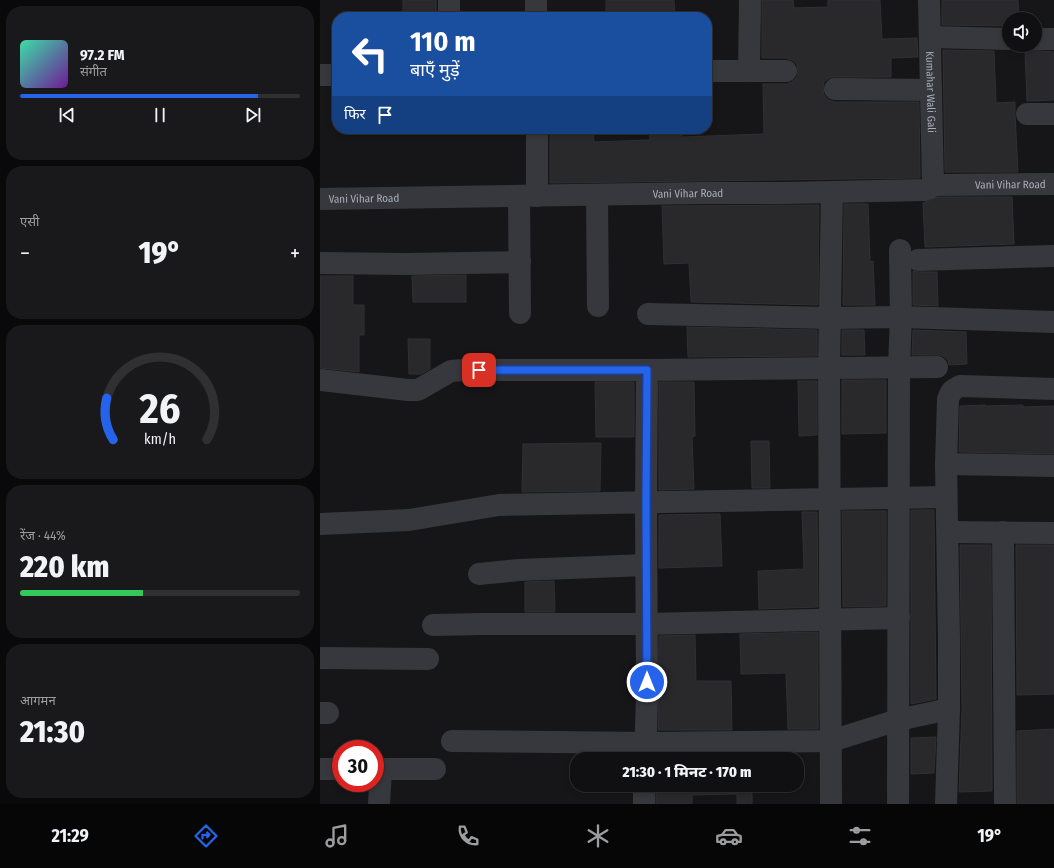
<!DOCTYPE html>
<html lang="hi">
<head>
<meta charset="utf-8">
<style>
  :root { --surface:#101012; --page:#19191b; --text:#f1f3f6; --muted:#9c9d9f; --line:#303032; --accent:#2563eb }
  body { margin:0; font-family:"Fira Sans Condensed","Noto Sans Devanagari",sans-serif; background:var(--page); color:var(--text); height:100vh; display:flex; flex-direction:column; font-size:15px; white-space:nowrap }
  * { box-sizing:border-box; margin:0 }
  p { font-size:13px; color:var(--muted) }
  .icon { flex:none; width:22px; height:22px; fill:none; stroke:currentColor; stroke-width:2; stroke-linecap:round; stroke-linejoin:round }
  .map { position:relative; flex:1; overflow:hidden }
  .panel { display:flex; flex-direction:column; gap:6px; padding:6px; background:#09090a; width:320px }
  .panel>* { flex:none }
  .banner { position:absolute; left:12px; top:12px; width:380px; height:122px; border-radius:16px; box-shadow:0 2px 6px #0003,0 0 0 1px var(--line); background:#1a4fa0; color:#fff; overflow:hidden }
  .fabs { position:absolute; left:682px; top:12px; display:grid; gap:8px }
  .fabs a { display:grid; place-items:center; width:40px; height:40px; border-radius:50%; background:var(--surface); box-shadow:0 2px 6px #0003,0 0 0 1px var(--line); font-size:20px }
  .speed { position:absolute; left:12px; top:740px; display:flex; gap:8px; font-size:20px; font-weight:700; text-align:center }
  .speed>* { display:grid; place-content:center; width:52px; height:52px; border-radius:50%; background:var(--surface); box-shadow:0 2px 6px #0003,0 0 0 1px var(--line); line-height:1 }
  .speed .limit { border:6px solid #d22; background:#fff; color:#111 }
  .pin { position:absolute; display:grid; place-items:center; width:34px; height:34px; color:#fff; margin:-17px; border-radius:8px; box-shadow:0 2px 6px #0006 }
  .me { position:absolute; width:44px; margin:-22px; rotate:0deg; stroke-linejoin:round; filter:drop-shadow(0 0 3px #0008) }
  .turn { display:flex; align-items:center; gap:14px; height:84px; padding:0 12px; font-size:18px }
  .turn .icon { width:52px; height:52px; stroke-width:2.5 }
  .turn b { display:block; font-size:28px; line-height:34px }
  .then { display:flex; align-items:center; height:38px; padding:0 12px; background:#0003; gap:8px; font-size:15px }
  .big { font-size:30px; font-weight:800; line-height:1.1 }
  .panel .widget { flex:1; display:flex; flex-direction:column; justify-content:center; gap:6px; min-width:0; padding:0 14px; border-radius:16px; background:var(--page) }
  .panel .dial { align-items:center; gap:0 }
  .dial svg { height:104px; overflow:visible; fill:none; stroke:var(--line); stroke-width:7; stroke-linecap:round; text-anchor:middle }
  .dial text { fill:var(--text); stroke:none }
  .song { display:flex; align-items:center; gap:12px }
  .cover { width:48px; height:48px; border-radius:6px; background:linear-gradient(135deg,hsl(160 70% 55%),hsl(280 70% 35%)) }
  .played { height:4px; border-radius:2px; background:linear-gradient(90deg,var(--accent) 85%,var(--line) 85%) }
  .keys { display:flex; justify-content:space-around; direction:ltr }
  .heat { display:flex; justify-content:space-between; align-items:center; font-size:22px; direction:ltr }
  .charge { height:6px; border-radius:3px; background:linear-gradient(90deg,#34c759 44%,var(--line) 0) }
  .trip { position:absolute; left:250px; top:752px; width:234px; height:40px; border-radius:16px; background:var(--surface); box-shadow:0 2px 6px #0003,0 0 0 1px var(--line); font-weight:800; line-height:40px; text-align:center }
  .dock { display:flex; height:64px; justify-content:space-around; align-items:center; background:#060607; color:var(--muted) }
  .dock .icon { width:28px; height:28px }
  .dock .current { color:var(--accent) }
  .dock b { font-size:18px; color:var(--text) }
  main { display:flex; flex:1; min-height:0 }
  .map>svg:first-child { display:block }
  .building { fill:#29292c; stroke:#303034 }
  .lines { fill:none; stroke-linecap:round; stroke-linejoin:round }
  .minor { stroke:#37383d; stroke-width:22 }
  .route-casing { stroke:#184099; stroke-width:10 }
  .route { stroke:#2563eb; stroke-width:7 }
  .labels { text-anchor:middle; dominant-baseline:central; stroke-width:4; stroke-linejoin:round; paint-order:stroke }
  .street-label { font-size:11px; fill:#a8adb8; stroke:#111113 }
</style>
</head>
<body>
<main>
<section class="panel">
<div class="widget">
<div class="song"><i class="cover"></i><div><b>97.2 FM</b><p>संगीत</p></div></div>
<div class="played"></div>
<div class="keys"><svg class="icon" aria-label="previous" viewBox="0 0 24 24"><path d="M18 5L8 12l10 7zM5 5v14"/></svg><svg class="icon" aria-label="pause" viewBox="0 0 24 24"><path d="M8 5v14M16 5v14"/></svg><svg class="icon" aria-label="next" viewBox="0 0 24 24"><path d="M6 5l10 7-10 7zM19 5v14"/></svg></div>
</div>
<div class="widget"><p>एसी</p>
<div class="heat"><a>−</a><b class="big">19°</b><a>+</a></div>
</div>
<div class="widget dial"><svg viewBox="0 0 100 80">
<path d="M14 69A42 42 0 1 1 86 69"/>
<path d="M14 69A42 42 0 0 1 9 37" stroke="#2563eb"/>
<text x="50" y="56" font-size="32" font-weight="700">26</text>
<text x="50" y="72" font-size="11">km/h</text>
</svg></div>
<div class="widget"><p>रेंज · 44%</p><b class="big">220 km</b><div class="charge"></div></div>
<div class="widget"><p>आगमन</p><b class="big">21:30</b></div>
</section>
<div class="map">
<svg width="734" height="804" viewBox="0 0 734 804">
  <rect width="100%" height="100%" fill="#161618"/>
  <g class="building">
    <rect x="83" y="0" width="33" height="17"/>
    <path d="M286,0H354L355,17H286Z"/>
    <path d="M442,0H473L474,8L508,7V0H560L562,39L597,38L598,57L571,58V77H515L509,78L504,82L503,89L504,95L508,100L515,102H599L600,178L230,183V129H273L274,142L330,140L329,129H362V137L444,134L443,84H466L472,82L477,77L478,71L477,64L472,60L466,58H442Z"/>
    <path d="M622,0H698L699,19H689V26L622,25Z"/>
    <path d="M623,50L674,51L676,103L695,102V114L698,172H625Z"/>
    <path d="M705,50L734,52V100L707,101Z"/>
    <path d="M618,197H692L694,244L605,247L603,203Z"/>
    <path d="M524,204H548L550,262L553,261L555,305H523Z"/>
    <path d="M499,205L498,305L371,302L369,263L344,264L342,206Z"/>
    <path d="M593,271L598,272H617L618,306L593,305Z"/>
    <path d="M146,275V302H93L92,276Z"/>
    <path d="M0,276H33V305H44V335H39V372L0,368Z"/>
    <path d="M367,327L497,330V356L368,357Z"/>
    <path d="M522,330H544L545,355H522Z"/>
    <path d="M593,330L646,332L647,364L629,365L628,360L623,356L617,355H592Z"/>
    <path d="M88,339H110V369L101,374H89Z"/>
    <path d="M522,380H566V433L522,434Z"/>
    <path d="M478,381H497V435L479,436Z"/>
    <path d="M275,382H314V437H276Z"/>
    <path d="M339,382H374L375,436L372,437L374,489L339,490Z"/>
    <path d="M665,405V406L703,405V407L734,406V454L639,452L640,406Z"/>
    <path d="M431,441H449L450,488H432Z"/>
    <path d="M281,443L280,491L202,492L203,444Z"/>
    <path d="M591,510H614L616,699L591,704Z"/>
    <path d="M522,511H566V606L523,607Z"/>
    <path d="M482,512H497L498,607L439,609L438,571L484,569Z"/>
    <path d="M400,514L402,566L339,568V515Z"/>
    <path d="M640,545H671L672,791L639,792L642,709Z"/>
    <path d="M696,545H734V694L697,695Z"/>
    <path d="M234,581L235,612H205V582Z"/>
    <path d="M498,632V729H468L466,673L421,674L420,634Z"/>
    <path d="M375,635L376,681H411L412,730H338L339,636Z"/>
    <path d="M734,729V804H697V731Z"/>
    <path d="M616,737L614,773L591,774V738Z"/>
    <path d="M431,754V759H338V755Z"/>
    <path d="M336,785H432V804H417V794L372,795V804H336Z"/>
  </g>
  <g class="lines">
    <g class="minor">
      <path d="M129,0V17"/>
      <path d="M216,0V17"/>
      <path id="s1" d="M609,0L613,185"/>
      <path d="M610,37L689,39"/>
      <path d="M715,39H734"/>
      <path d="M387,71H466"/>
      <path d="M429,71L430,0"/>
      <path d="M0,75H17"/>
      <path d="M515,89L611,90"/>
      <path d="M707,114H734"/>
      <path d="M217,129V196"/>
      <path d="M277,195L278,306"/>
      <path d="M199,196L200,313"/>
      <path id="s2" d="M0,199L383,193H464L604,190L610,188L613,185L734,184"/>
      <path d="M598,260L734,256"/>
      <path d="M0,263L86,264L200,262"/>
      <path d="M328,314L509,318L581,317L734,322"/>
      <path d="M0,380L88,390H98L131,371L143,370H327L617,367"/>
      <path d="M626,464L734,466"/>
      <path d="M0,524L89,520L179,505L626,497"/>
      <path d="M628,532L734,533"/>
      <path d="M683,532L685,804"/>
      <path d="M159,574L199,570L326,565"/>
      <path d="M113,625L163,624H326L579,618"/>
      <path d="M0,658L108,659"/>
      <path d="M0,713H8"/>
      <path d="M132,741L326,743L511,741L578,720L629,709"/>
      <path d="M325,759L327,696L326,503L327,370"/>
      <path d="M0,769H21"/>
      <path d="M55,769H115"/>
      <path d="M59,804L61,769"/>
      <path d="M324,804V785"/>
      <path d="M511,804L509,368L512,192"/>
      <path d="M578,804L579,367L581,317L580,250"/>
      <path d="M626,804L629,709V638L626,464L628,399C631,391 633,389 640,386L734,389"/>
    </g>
  </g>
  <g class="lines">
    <defs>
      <path id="route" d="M159,370H327L326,502L327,682"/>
    </defs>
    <use href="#route" class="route-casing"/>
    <use href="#route" class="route"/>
  </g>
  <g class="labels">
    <g class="street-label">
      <text stroke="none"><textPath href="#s1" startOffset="92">Kumahar Wali Gali</textPath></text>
      <text stroke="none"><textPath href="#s2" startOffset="692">Vani Vihar Road</textPath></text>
      <text stroke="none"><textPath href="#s2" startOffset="368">Vani Vihar Road</textPath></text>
      <text stroke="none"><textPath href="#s2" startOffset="44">Vani Vihar Road</textPath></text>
    </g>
  </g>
</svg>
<div class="fabs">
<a><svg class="icon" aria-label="sound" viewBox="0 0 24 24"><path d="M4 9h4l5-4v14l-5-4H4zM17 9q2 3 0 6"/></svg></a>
</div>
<div class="speed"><div class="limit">30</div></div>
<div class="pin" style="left:159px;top:370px;background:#d93025"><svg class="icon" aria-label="arrive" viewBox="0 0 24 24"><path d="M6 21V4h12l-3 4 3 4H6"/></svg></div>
<svg class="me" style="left:327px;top:682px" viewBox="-20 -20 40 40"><circle r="17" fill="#2563eb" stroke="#fff" stroke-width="3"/><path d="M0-11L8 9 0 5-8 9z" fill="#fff"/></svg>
<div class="trip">21:30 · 1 मिनट · 170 m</div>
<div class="banner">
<div class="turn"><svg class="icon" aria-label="left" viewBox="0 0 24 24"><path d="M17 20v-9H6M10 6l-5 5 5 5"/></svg><div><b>110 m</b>बाएँ मुड़ें</div></div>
<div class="then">फिर<svg class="icon" aria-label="arrive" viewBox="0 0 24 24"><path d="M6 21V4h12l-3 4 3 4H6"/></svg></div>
</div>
</div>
</main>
<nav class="dock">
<b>21:29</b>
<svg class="icon current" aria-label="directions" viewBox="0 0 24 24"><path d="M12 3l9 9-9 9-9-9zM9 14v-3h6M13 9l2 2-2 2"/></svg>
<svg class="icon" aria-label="music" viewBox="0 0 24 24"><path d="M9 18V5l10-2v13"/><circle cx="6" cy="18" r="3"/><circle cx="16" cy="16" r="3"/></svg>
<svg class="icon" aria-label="phone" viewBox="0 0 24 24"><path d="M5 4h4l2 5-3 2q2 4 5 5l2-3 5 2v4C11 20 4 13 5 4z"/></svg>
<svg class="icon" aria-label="climate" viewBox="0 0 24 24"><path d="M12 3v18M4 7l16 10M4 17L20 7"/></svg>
<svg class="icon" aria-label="car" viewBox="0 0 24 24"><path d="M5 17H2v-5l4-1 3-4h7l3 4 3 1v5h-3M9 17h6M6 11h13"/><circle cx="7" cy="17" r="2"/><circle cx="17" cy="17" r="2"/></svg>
<svg class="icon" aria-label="filters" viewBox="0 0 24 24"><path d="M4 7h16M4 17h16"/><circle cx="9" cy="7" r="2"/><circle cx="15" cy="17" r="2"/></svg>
<b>19°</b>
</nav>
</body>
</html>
